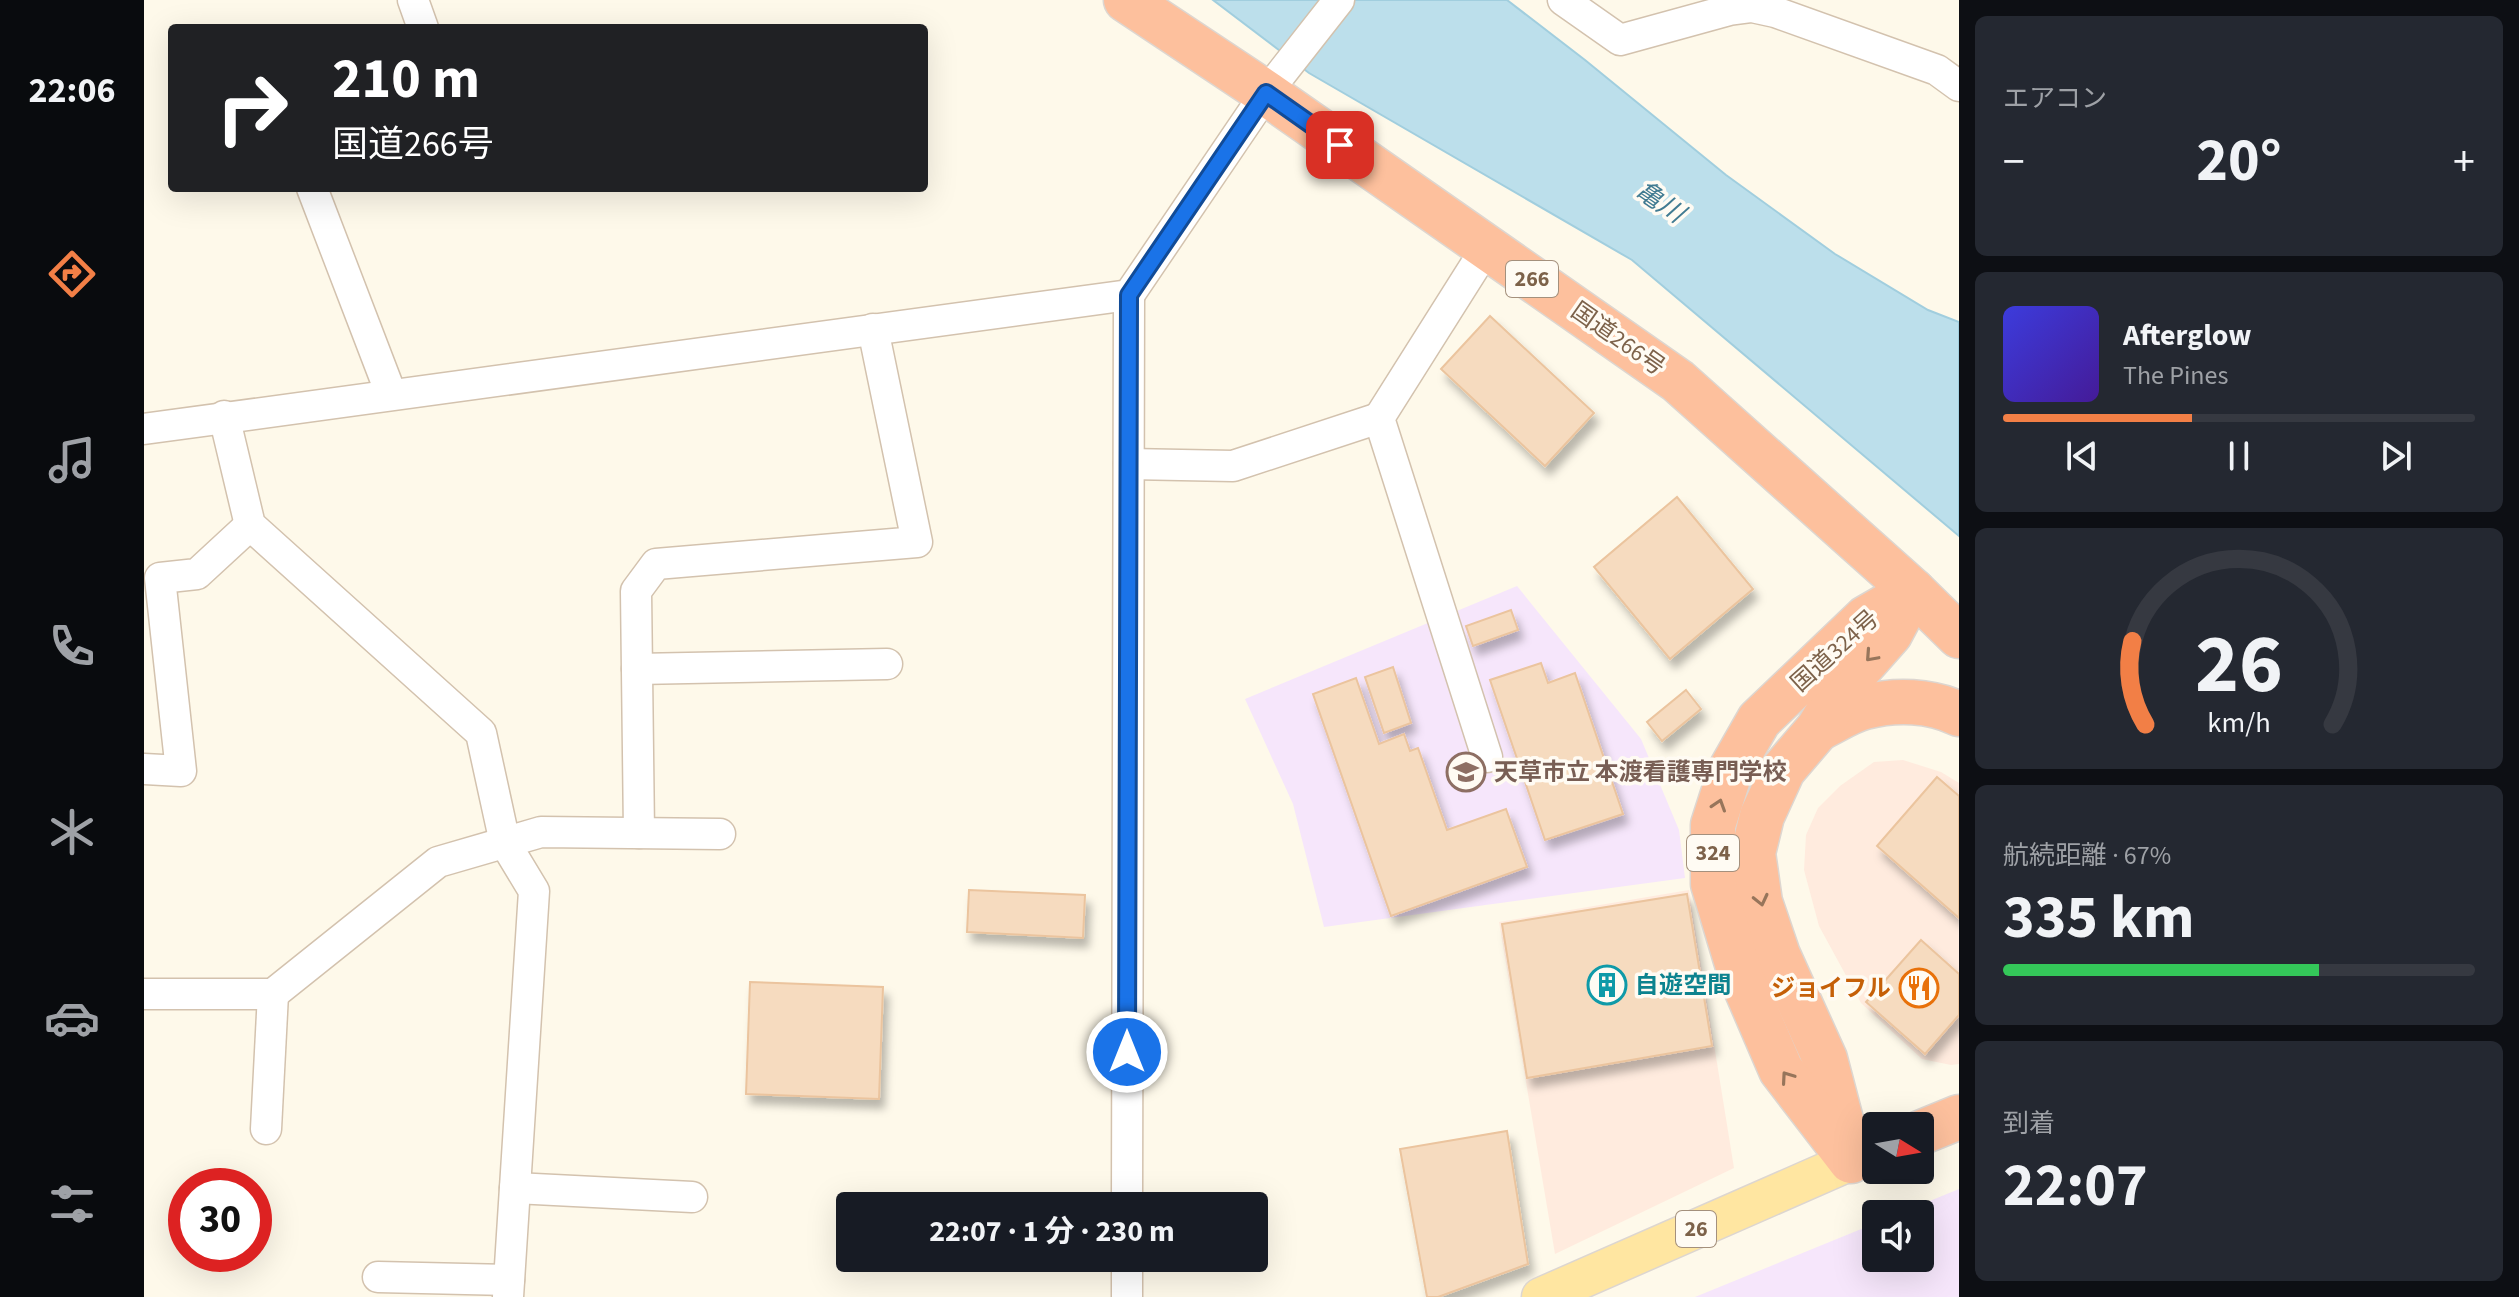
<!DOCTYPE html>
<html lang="ja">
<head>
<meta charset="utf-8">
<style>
  :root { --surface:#171b24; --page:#242831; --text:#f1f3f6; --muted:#9ea1a6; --line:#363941; --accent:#f27f46 }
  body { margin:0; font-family:"Source Sans 3","Noto Sans JP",sans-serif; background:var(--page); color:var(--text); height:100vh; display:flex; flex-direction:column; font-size:30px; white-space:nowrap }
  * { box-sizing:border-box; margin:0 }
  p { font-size:26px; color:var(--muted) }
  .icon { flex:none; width:44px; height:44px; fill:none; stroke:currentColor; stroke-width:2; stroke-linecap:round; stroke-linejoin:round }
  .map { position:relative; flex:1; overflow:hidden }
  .details { display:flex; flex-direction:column; gap:16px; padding:16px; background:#0d0f14; width:560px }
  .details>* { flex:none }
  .hud { position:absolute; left:24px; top:24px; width:760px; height:168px; border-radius:8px; box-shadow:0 8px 32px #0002; background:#202124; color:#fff; overflow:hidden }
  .needle { width:52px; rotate:101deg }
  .tools { position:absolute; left:1718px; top:1112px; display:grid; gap:16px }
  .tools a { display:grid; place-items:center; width:72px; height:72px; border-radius:8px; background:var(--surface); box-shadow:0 8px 32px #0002; font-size:40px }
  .speed { position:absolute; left:24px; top:1168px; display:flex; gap:16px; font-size:40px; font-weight:700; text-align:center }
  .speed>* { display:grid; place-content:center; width:104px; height:104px; border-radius:50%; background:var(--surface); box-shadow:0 8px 32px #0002; line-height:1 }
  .speed .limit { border:12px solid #d22; background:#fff; color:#111 }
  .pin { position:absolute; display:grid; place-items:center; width:68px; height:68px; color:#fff; margin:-34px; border-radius:16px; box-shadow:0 4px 12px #0006 }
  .me { position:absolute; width:88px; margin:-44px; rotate:0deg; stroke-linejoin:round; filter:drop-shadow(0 0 6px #0008) }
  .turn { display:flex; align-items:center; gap:28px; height:168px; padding:0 32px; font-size:36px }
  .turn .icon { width:104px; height:104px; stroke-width:2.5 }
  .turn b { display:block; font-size:56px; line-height:68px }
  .big { font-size:60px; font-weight:700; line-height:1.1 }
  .details .widget { flex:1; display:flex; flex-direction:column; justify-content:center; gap:12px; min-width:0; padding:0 28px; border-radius:12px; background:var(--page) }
  .details .dial { align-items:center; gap:0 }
  .dial svg { height:208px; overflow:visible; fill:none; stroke:var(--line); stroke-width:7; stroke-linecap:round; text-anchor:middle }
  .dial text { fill:var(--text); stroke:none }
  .song { display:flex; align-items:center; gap:24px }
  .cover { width:96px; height:96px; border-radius:12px; background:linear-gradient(135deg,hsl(240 70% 55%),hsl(260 70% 35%)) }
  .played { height:8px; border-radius:4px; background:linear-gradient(90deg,var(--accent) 40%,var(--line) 40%) }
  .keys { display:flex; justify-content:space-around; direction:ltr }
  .heat { display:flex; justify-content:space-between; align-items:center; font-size:44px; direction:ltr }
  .charge { height:12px; border-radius:6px; background:linear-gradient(90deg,#34c759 67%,var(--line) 0) }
  .trip { position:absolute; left:692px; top:1192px; width:432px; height:80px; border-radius:8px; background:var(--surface); box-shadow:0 8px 32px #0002; font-weight:700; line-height:80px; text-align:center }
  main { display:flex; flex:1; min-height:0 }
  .dock { display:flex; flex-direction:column; width:144px; justify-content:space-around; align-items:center; background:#090b0e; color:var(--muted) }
  .dock .icon { width:56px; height:56px }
  .dock .current { color:var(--accent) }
  .dock b { font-size:36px; color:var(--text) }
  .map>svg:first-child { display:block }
  .commercial { fill:#ffebde }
  .education { fill:#f6e6fb }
  .water { fill:#bcdfeb; stroke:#a1cede; stroke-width:2 }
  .building { fill:#f6dbbf; stroke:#ebc49e; stroke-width:2; filter:url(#shadow) }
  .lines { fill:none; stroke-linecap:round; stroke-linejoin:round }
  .minor-casing { stroke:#d3c2ae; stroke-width:33 }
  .major-casing { stroke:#ddd6d0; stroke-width:41 }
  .highway-casing { stroke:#ddd6d0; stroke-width:47 }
  .minor { stroke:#fff; stroke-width:30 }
  .major { stroke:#ffe6a1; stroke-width:38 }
  .highway { stroke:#fdc09d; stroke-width:44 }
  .oneway { stroke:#97755b }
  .route-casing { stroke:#114b97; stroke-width:20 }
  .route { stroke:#1a73e8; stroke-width:14 }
  .labels { text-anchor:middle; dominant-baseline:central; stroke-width:7; stroke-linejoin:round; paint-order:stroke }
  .shield { fill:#fffbf3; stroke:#a4907d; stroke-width:2 }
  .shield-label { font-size:22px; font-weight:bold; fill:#7d624a }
  .street-label { font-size:24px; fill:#7d624a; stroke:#fffbf3 }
  .education-label { font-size:24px; font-weight:bold; fill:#785e54; stroke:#fffbf3; text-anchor:start }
  .culture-label { font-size:24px; font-weight:bold; fill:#0d838f; stroke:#fffbf3; text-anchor:start }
  .food-label { font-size:24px; font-weight:bold; fill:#c56008; stroke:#fffbf3; text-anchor:end }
  .water-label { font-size:26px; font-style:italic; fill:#417b92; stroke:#fffbf3 }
</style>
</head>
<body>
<main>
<nav class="dock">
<b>22:06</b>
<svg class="icon current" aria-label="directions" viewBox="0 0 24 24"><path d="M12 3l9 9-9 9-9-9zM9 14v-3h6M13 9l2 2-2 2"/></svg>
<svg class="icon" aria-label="music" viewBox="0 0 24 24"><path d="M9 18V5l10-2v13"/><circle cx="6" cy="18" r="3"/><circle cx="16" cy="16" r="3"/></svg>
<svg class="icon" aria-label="phone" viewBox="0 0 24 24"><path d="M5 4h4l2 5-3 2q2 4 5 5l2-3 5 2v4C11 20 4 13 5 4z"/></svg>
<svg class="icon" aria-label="climate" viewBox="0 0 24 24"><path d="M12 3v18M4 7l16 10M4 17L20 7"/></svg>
<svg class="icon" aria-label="car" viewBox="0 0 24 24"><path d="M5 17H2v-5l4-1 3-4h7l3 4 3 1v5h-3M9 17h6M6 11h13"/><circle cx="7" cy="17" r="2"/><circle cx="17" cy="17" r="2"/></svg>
<svg class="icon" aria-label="filters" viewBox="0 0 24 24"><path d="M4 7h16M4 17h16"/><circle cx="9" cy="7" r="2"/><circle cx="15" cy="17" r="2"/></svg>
</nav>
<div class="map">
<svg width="1815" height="1297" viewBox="0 0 1815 1297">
  <defs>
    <filter id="shadow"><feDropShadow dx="5" dy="9" stdDeviation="4" flood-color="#0004"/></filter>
  </defs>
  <rect width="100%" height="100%" fill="#fef9ea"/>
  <g class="commercial">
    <path d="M1759,760L1797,772L1815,783V1064L1807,1065L1778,1059L1717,1003L1675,926L1660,870L1662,835L1674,808L1696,786L1730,762Z"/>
    <path d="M1545,890L1590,1168L1411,1254L1355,922Z"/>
  </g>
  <g class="education">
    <path d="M1373,586L1497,739L1535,830L1541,878L1180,927L1149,804L1101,699Z"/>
    <path d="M1815,1189V1297H1551L1732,1223V1258H1776V1214H1754Z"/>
  </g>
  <path class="water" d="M1069,0H1363L1441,60L1582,175L1691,254L1784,310L1815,322V536L1488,260L1165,73Z"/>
  <g class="building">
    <path d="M1346,316L1450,413L1401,466L1297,369Z"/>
    <path d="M1533,497L1609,589L1526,659L1450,567Z"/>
    <path d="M1367,610L1374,630L1329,646L1322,626Z"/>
    <path d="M1397,663L1404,683L1431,673L1479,814L1401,840L1346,680Z"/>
    <path d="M1249,667L1267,723L1240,733L1221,677Z"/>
    <path d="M1212,678L1235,744L1260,734L1266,751L1274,748L1303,830L1362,809L1383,867L1247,916L1169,694Z"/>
    <path d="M1542,690L1557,709L1518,741L1503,722Z"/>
    <path d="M1793,777L1815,796V918L1733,846Z"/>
    <path d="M825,890L941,895L939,938L823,932Z"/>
    <path d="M1543,894L1568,1046L1383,1078L1358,924Z"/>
    <path d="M1777,940L1815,974V1015L1781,1054L1722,1002Z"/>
    <path d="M606,982L739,987L735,1099L602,1094Z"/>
    <path d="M1363,1131L1384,1264L1294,1297H1283L1256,1149Z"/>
  </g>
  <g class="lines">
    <defs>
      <g id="minor">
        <path d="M269,0L279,28"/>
        <path d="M1419,0L1476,40L1585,10L1608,7L1631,12L1793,70L1815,86"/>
        <path d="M168,188L247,394"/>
        <path d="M1343,247L1235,418L1343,757"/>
        <path d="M80,416L106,525L337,733L361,843L390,891L364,1297"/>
        <path d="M0,429L985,295L1122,93L1195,0"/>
        <path d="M985,464L1089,466L1235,418"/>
        <path d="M493,669L743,664"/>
        <path d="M0,769L37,771L16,578L53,574L106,525"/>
        <path d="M495,833L492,591L512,564L773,542L729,329"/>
        <path d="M0,994H129L294,862L397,832L576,834"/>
        <path d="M122,1129L129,994"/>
        <path d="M371,1188L548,1197"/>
        <path d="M983,1206L985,295"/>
        <path d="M234,1277L365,1280"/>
        <path d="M983,1297V1258"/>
      </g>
      <path id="major" d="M1397,1297L1707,1161"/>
      <g id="highway">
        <path d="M982,0L1122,93L1534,381L1769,591L1815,636"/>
        <path d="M1674,729C1689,722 1705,711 1721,707C1751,699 1787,700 1815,714"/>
        <path d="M1776,1133L1815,1117"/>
        <path d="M1703,1143L1681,1059L1634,955L1616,902L1609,853L1618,816L1639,770L1674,729L1699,687L1746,634L1762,604"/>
        <path d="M1707,1161L1637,1070L1597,977L1569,884V825L1587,769L1615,720L1722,618L1769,591"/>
      </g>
    </defs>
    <use href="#minor" class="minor-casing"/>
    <use href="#major" class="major-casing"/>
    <use href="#highway" class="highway-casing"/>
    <use href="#minor" class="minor"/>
    <use href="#major" class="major"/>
    <use href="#highway" class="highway"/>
  </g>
  <defs><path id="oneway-chevron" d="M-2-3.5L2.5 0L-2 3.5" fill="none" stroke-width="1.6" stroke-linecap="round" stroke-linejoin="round" transform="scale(2)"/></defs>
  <g class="oneway">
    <use href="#oneway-chevron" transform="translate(1727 656) rotate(132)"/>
    <use href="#oneway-chevron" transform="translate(1575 805) rotate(-72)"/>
    <use href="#oneway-chevron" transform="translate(1617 900) rotate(77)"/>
    <use href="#oneway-chevron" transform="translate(1643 1077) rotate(-125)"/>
  </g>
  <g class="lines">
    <defs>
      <path id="route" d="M983,1052L985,295L1122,93L1196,145"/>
    </defs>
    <use href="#route" class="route-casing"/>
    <use href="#route" class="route"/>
  </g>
  <defs>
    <symbol id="university-ring" viewBox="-11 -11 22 22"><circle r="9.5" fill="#fffbf3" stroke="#8d6e63" stroke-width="1.5"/><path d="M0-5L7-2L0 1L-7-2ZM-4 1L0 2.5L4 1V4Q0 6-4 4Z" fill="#8d6e63"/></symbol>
    <symbol id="building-ring" viewBox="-11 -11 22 22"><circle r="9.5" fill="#fffbf3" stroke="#0f9aa8" stroke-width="1.5"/><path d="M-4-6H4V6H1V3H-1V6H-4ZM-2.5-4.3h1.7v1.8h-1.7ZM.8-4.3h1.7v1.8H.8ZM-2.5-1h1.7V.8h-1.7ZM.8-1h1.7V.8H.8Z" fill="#0f9aa8"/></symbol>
    <symbol id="restaurant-ring" viewBox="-11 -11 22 22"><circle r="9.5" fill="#fffbf3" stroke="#e8710a" stroke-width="1.5"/><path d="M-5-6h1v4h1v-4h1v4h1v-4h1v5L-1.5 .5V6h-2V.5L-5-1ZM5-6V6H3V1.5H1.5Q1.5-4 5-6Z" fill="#e8710a"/></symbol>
  </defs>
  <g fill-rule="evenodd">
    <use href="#university-ring" x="1300" y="750" width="44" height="44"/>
    <use href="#building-ring" x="1441" y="963" width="44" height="44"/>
    <use href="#restaurant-ring" x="1753" y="966" width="44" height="44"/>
  </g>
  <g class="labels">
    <g class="shield">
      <rect x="1362" y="261" width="52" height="36" rx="6"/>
      <rect x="1543" y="835" width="52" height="36" rx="6"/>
      <rect x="1532" y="1211" width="40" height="36" rx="6"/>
    </g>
    <g class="shield-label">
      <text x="1388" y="279">266</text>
      <text x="1569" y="853">324</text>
      <text x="1552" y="1229">26</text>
    </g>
    <g class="street-label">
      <text transform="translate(1474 339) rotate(35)">国道266号</text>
      <text transform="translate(1691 651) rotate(-42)">国道324号</text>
    </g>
    <g class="education-label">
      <text x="1350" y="772">天草市立 本渡看護専門学校</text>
    </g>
    <g class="culture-label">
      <text x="1491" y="985">自遊空間</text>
    </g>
    <g class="food-label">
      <text x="1747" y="988">ジョイフル</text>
    </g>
    <g class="water-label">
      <text transform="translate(1516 202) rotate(34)">亀川</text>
    </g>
  </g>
</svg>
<div class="tools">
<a><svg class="needle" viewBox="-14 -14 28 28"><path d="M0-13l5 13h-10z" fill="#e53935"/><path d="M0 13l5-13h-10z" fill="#9ea1a6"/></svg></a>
<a><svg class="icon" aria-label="sound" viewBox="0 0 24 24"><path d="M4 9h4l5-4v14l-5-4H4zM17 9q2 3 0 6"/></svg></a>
</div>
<div class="speed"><div class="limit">30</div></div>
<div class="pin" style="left:1196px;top:145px;background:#d93025"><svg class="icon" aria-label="arrive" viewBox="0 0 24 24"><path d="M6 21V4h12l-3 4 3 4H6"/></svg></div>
<svg class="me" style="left:983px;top:1052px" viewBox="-20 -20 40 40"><circle r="17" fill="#1a73e8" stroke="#fff" stroke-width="3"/><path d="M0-11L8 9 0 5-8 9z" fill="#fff"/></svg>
<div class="trip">22:07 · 1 分 · 230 m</div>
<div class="hud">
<div class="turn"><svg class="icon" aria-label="right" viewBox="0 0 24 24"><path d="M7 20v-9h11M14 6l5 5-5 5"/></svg><div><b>210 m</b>国道266号</div></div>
</div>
</div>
<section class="details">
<div class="widget"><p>エアコン</p>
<div class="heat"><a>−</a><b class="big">20°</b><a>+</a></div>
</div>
<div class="widget">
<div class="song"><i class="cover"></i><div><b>Afterglow</b><p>The Pines</p></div></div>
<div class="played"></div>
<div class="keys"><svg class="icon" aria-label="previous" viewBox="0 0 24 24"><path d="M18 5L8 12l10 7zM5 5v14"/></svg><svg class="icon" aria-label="pause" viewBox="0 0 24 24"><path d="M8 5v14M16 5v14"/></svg><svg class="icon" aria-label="next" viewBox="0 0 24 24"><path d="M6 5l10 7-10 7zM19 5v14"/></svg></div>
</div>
<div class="widget dial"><svg viewBox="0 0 100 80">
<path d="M14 69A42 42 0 1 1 86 69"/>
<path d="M14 69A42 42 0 0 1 9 37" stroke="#f27f46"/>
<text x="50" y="56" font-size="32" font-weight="700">26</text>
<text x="50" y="72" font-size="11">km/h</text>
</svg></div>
<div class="widget"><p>航続距離 · 67%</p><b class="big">335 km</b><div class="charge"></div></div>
<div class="widget"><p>到着</p><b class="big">22:07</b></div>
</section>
</main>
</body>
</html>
